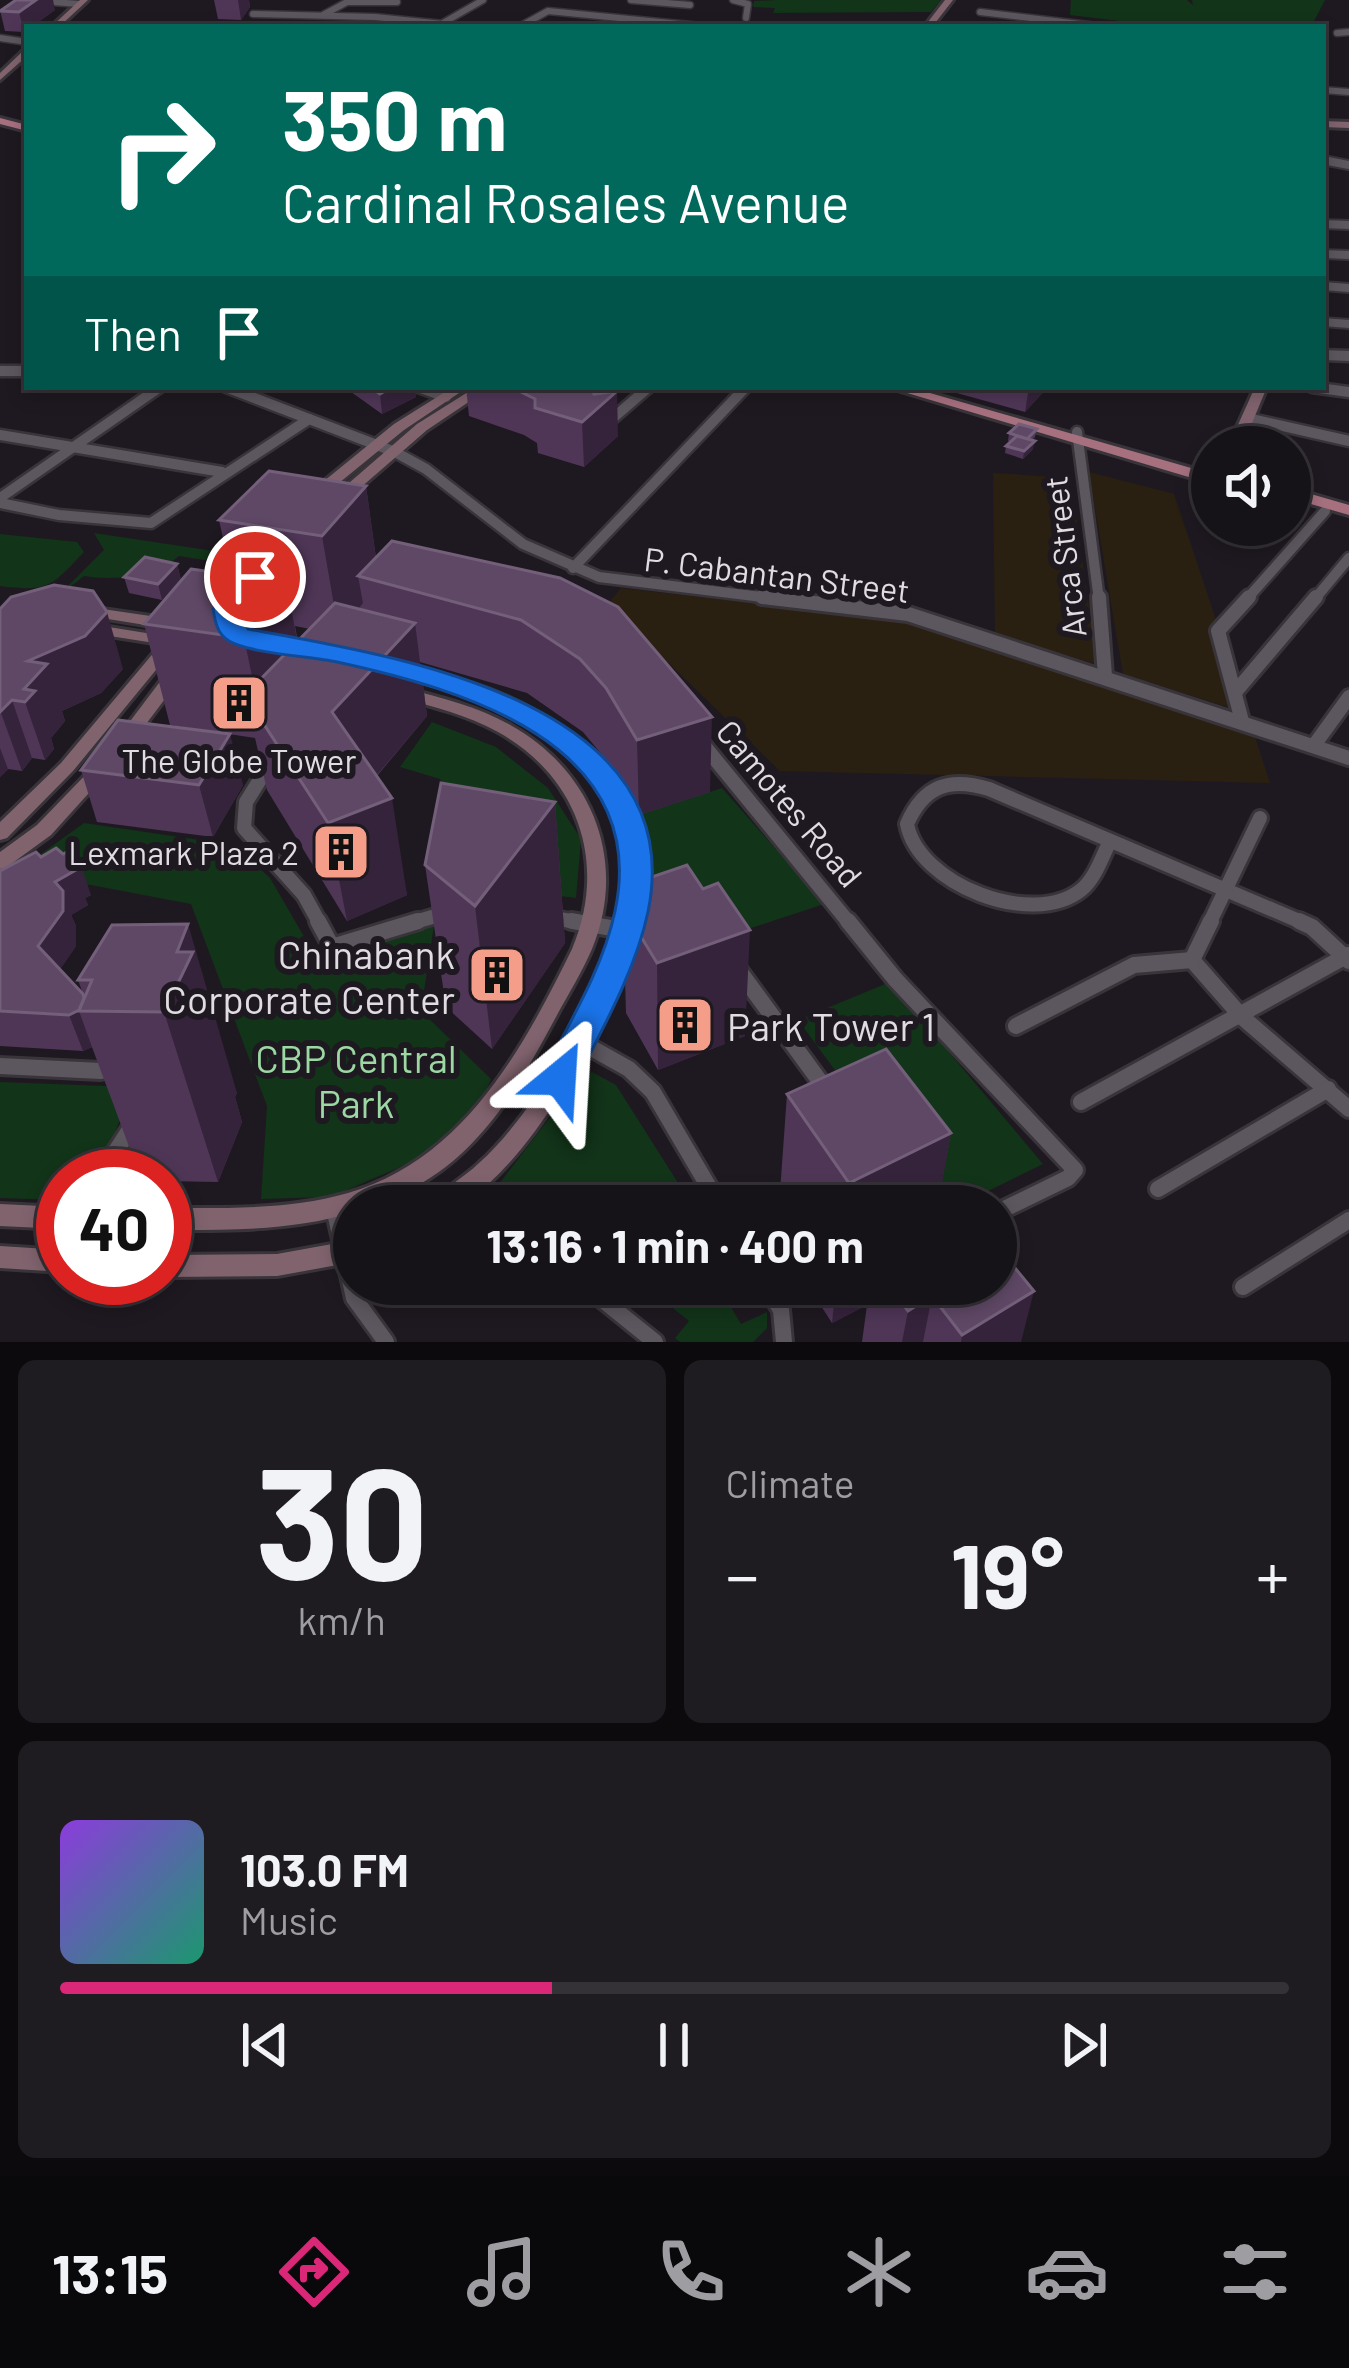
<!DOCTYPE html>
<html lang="en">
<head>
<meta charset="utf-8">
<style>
  :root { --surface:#161318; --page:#1f1c21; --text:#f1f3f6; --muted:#9e9ea2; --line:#353237; --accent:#db2777 }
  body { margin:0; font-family:Barlow,sans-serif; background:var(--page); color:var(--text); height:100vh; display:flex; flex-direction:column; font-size:45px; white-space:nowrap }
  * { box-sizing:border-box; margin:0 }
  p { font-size:39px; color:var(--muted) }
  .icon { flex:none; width:66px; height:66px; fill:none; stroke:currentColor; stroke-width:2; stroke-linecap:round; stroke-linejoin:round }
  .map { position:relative; height:1342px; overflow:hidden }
  .drawer { display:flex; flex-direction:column; gap:18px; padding:18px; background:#0c0a0d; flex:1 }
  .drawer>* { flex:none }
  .guide { position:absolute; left:24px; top:24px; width:1302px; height:366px; border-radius:0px; box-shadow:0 6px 18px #0003,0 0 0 3px var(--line); background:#00695c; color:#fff; overflow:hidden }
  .tools { position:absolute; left:1191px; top:426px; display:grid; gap:24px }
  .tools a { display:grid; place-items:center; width:120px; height:120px; border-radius:50%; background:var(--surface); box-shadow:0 6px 18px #0003,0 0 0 3px var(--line); font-size:60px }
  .speed { position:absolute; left:36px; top:1149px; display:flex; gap:24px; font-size:60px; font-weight:700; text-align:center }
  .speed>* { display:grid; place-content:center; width:156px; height:156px; border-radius:50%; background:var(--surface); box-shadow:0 6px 18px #0003,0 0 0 3px var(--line); line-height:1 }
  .speed .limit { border:18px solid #d22; background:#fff; color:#111 }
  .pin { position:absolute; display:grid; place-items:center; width:102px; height:102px; color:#fff; margin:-51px; border:6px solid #fff; border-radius:50%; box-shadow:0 3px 12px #0007 }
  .me { position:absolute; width:132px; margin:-66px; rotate:27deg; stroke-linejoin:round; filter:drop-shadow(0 0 9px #0008) }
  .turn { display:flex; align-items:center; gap:42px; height:252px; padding:0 60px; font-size:54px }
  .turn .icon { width:156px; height:156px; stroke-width:2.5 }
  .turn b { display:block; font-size:84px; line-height:102px }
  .then { display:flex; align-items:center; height:114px; padding:0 60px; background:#0003; gap:24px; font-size:45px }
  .big { font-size:90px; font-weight:700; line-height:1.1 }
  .drawer .tile { flex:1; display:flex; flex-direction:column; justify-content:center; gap:18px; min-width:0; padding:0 42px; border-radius:18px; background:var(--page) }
  .drawer .dial { align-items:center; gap:0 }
  .dial b { font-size:156px; line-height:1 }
  .song { display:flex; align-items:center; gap:36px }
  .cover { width:144px; height:144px; border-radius:18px; background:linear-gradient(135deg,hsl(270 70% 55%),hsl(160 70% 35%)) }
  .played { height:12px; border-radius:6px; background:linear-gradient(90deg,var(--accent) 40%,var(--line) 40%) }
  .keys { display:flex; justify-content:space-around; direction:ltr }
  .heat { display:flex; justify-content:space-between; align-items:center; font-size:66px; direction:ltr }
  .drawer .tiles { flex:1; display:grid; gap:18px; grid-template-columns:1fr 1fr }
  .tile:last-child { grid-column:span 2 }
  .trip { position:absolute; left:333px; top:1185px; width:684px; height:120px; border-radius:60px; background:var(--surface); box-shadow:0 6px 18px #0003,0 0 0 3px var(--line); font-weight:700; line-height:120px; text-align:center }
  .tab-bar { display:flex; height:192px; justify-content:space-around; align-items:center; background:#09080a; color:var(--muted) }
  .tab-bar .icon { width:84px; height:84px }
  .tab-bar .current { color:var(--accent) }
  .tab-bar b { font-size:54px; color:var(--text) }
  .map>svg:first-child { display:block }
  .industrial { fill:#2a2011 }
  .green { fill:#123419 }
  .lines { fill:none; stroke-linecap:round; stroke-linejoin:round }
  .street-far4-casing { stroke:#383439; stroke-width:9 }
  .street-far3-casing { stroke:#383439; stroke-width:12 }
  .street-far2-casing { stroke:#383439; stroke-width:15 }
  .street-far1-casing { stroke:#383439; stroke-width:20 }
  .street-casing { stroke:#383439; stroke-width:22 }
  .secondary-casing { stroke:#383439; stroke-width:6 }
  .primary-casing { stroke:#383439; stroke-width:6 }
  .street-far4 { stroke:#5c565e; stroke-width:6 }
  .street-far3 { stroke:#5c565e; stroke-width:8 }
  .street-far2 { stroke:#5c565e; stroke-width:10 }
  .street-far1 { stroke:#5c565e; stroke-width:14 }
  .street { stroke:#5c565e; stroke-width:16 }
  .secondary { fill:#81636e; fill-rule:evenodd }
  .primary { fill:#a6707f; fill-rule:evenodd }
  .wall { fill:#4f3657; fill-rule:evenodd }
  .shaded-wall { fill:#35233b }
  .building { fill:#5f4866; stroke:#735f79; stroke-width:3 }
  .route { fill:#1a73e8; stroke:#114b97; stroke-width:3 }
  .labels { text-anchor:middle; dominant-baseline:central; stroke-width:12; stroke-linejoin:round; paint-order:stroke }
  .street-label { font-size:33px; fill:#e0dce1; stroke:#1e1920 }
  .poi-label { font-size:33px; fill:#e0dce1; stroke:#1e1920 }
  .near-poi-label { font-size:39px; fill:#e0dce1; stroke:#1e1920; text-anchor:end }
  .near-park-label { font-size:39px; fill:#9bd8a2; stroke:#1e1920 }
</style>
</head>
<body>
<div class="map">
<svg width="1349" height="1342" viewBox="0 0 1349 1342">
  <rect width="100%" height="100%" fill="#1e1920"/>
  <g class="industrial">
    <path d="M1089,472L1174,494L1247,713L1123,674Z"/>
    <path d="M993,473L1071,478L1097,664L995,635Z"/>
    <path d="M621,588L912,621L1252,728L1270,783L780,771L608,604Z"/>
  </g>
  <g class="green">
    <path d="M776,0H941L931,12L773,13L775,8L753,7L754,1Z"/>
    <path d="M1071,0H1187L1193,5L1192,0H1325L1311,27H1168L1070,15Z"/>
    <path d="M94,533L227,553L217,562L179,556C155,577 114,581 84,576L57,597L104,550Z"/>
    <path d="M0,534L77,542L84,552C51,587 48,592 0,586Z"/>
    <path d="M432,722L496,747L548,788L581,839L576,898L505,889L440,779L400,767Z"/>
    <path d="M722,788L824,904L712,941L647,910L649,858L639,815Z"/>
    <path d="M84,823L234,845L270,878L317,959L434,925L421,1011L491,1079L477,1114L407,1164L331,1197L261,1199L267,1106L191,904L17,871Z"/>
    <path d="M890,982L1043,1164L958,1206H935L798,1020Z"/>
    <path d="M592,1072L616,1085L680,1186L664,1193L671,1206H547L529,1192L514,1206L502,1197L499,1184L580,1078Z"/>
    <path d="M0,1082L132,1087L99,1176H63V1200L0,1198Z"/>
    <path d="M643,1284H717L741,1324L767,1312V1328L753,1342H680L675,1338L689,1321Z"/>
  </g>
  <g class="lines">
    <defs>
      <g id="street-far4">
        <path d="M27,0L79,4"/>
        <path d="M631,0L690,5"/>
        <path d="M733,0L748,4L746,18"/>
        <path d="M980,12L1105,27"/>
        <path d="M253,14L375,17L473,27"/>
        <path d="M323,15L347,2H397"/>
        <path d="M443,23L483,0"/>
        <path d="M519,27L548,11L711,27"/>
        <path d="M1337,33L1349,32"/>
        <path d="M0,38L27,42"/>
        <path d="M1323,90L1349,92"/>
      </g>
      <g id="street-far3">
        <path d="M1323,160L1349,165"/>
        <path d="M1323,224L1349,225"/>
        <path d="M1323,254L1349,255"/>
        <path d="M1323,286L1349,288"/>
        <path d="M1323,322L1349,324"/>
      </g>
      <g id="street-far2">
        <path d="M1323,355L1349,356"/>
        <path d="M0,371H27"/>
        <path d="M226,387L395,452L426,469L523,544L599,577L787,600"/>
        <path d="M418,387L446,397"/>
        <path d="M1312,387L1349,392"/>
        <path d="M1247,418L1349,441"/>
        <path d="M605,425L649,387"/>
        <path d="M1077,432L1099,600"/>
        <path d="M0,435L222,472"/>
        <path d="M0,498L160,387"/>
        <path d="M0,503L59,515L151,523L309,419"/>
        <path d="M573,568L746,387"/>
        <path d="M1246,600L1325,511"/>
        <path d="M1314,600L1349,558"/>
      </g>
      <g id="street-far1">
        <path d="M762,597L908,614L1349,758"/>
        <path d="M1099,597L1105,676"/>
        <path d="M1237,690L1316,597"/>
        <path d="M1242,721L1218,631L1249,597"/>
        <path d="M701,742L850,924"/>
        <path d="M1315,744L1349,697"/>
        <path d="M271,762L246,802L244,828L304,895L320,924"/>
        <path d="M1110,841C1102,857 1095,879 1081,890C1032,929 918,884 907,824C924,785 950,777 989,789L1306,924"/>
        <path d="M547,917L589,924"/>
        <path d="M408,924L449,912"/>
        <path d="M1209,924L1260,818"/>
      </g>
      <g id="street">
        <path d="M318,921L332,947L418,921"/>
        <path d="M572,921L633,932"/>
        <path d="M848,921L895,979L1075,1170L1068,1178L996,1213"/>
        <path d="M1299,921L1312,927L1349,961"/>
        <path d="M1192,960L1242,1017L1349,1109"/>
        <path d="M1192,960L1211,921"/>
        <path d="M740,972L827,1091"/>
        <path d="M1016,1026L1134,965L1192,960"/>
        <path d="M579,1041L629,1069L653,1092L720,1206"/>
        <path d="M0,1066L101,1071"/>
        <path d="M1081,1102L1348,955"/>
        <path d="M112,1157L134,1123"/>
        <path d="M1158,1189L1328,1089"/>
        <path d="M467,1190L486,1206"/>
        <path d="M334,1208L354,1298L386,1342"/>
        <path d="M583,1284L655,1342"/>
        <path d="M765,1284L781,1310L784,1342"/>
        <path d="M1243,1287L1349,1220"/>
      </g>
      <g id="secondary">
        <path d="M80,0H88L59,27H51Z"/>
        <path d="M945,0H953L932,27H924Z"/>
        <path d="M24,50H27V56L0,80V73Z"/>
        <path d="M1323,121L1349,122V128L1323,127Z"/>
        <path d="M453,387H468L404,430L323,496H313V490L394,424Z"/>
        <path d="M476,387H491L427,430L344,502H334L332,499L334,496L417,424Z"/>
        <path d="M1255,387H1267L1242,447H1228Z"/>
        <path d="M89,607L164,618L172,623L164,628L83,615L81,612L83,609Z"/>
        <path d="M90,624L171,637L173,640L169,644L174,648L73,771L7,838L0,840V822L61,763L161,644L84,632L82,629Z"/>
        <path d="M401,666C433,674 467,680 498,693C599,734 663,820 638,931C630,963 612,993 598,1023C564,1093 525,1159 462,1206H432C441,1189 465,1177 479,1163C495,1149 509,1132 522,1115C546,1083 564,1048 582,1012C595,985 611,958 618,928C638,839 604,765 525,719C484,696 440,687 395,675L393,671Z"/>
        <path d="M174,670L182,675L180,679L134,740H122L119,736L122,732L168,671Z"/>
        <path d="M407,689C443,698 479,707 512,726C593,772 628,862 592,949C582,972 569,993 557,1015C520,1084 481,1155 407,1191C389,1199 374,1206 354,1206V1212C293,1231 228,1230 165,1230V1208C226,1208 289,1210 348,1193C463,1160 523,1049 572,949C608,864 579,777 498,732C467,715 435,707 401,698L399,694Z"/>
        <path d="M100,764L106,766L109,770L106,774L51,835L7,867L0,869V852L37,825L94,766Z"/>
        <path d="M0,1204L63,1207V1229L0,1226Z"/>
        <path d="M354,1240V1262L277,1276L165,1277V1255L277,1254Z"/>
        <path d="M0,1246L63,1250V1272L0,1268Z"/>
      </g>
      <g id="primary">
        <path d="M0,118L27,125V131L0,124Z"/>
        <path d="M887,387H909L1212,474V484Z"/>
        <path d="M1290,488L1349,505V515L1290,498Z"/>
      </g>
    </defs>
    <use href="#street-far4" class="street-far4-casing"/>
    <use href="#street-far3" class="street-far3-casing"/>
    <use href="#street-far2" class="street-far2-casing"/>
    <use href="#street-far1" class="street-far1-casing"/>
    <use href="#street" class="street-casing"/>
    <use href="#secondary" class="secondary-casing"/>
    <use href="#primary" class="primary-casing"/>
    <use href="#street-far4" class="street-far4"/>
    <use href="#street-far3" class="street-far3"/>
    <use href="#street-far2" class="street-far2"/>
    <use href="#street-far1" class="street-far1"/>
    <use href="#street" class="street"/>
    <use href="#secondary" class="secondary"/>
    <use href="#primary" class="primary"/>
  </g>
  <g class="wall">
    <path d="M214,0H249L250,7L241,20L218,19Z"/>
    <path d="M0,10H55L24,32L5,31Z"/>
    <path d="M344,387H415L416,397L382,414Z"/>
    <path d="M466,387H591L618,436L584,467L538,453L537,443L524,435L469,416Z"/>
    <path d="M946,387H1048L1025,412L946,390Z"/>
    <path d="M1037,429L1035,437L1032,440L1033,449L1023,459L1005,453L1006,446L1011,442L1008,441L1009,433Z"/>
    <path d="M366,486L376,558L560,578L710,792L639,815L608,762L583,732L527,693L420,662L427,716L377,776L407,895L347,921L267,790L255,738L170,725L144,624L231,574L219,520ZM295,626L310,629L298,642Z"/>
    <path d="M177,564L181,580L162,600L129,593L124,577Z"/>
    <path d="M0,609L123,669L101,693L62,711L65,721L51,738L54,749L45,760L32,758L22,771L8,769L0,777Z"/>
    <path d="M81,770L243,785L213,837L97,822Z"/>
    <path d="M555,802L565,943L492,1049L446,1007L425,865Z"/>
    <path d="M0,871L91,895L85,898L88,905L71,915L76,926V946L60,969L83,994L78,980L112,925L237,1093L235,1097L242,1122L218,1182L165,1181V1176H140L92,1047L83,1051L0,1046Z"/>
    <path d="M634,883L703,889L745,1036L658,1070L626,1013L623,907L634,903Z"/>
    <path d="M787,1094L951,1133L938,1202L964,1206H779Z"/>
    <path d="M807,1284H996L1021,1342H862L867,1305L832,1323Z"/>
  </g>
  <g class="shaded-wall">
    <path d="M36,0H53L55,10L31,27H27L24,32L19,12Z"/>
    <path d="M238,0H249L250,7L241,20Z"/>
    <path d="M392,387H415L416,397L382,414L380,394Z"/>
    <path d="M1029,387H1048L1025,412Z"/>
    <path d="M617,391L618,436L584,467L582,422Z"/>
    <path d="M1035,441L1033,449L1023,459L1024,451Z"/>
    <path d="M366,486L379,581L358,576L363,603L339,634L322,536Z"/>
    <path d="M177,564L181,580L162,600L158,584Z"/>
    <path d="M286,582L305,681L261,719L244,638Z"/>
    <path d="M107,612L123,669L101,693L62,711L65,721L51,738L54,749L45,760L25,702L24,689L28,661Z"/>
    <path d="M415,623L427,716L349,808L332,712Z"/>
    <path d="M12,700L32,758L22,771L1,713Z"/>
    <path d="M712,717L710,792L639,815L637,740Z"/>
    <path d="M230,734L243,785L213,837L199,785Z"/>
    <path d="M0,748L8,769L0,777Z"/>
    <path d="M392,798L407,895L347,921L328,823Z"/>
    <path d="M555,802L565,943L492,1049L475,906Z"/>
    <path d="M79,859L91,895L85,898L88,905L71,915L76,926V946L52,981L38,946L55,882L70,864Z"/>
    <path d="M188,924L237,1093L235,1097L242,1122L218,1182L164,1012L177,952Z"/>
    <path d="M750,930L745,1036L658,1070L657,963Z"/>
    <path d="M79,1011L92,1047L83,1051L69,1015Z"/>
    <path d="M951,1133L938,1206H846L849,1183Z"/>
    <path d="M836,1284H870L867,1305L832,1323Z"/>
    <path d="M1034,1291L1021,1342H961L962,1335Z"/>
    <path d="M932,1296L923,1342H902L908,1311Z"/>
  </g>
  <g class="building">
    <path d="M16,0H36L19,12L0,11Z"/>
    <path d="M370,387H392L380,394Z"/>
    <path d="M511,387H591L594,394L617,391L582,422L535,408V399Z"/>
    <path d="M1019,424L1037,429L1027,439L1009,433Z"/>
    <path d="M1017,436L1035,441L1024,451L1006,446Z"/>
    <path d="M269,471L366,486L322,536L219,520Z"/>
    <path d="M392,541L560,578L618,607L712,717L637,740L606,688L580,659L521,620L358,576Z"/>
    <path d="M145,557L177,564L158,584L124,577Z"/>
    <path d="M191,569L286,582L244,638L144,624Z"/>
    <path d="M54,585L93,591L107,612L85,636L28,661L47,664L24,689L35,691L25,702L12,700L0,712V609L11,597Z"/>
    <path d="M335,603L415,623L332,712L392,798L328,823L245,695Z"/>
    <path d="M118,720L230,734L199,785L81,770Z"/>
    <path d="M441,783L555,802L475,906L425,865Z"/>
    <path d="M56,848L63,854L71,850L79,859L70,864L76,870L55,882L63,891V911L38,946L83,994L84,998L79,1010L69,1015L0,1011V871L36,852L41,857Z"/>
    <path d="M687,865L703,889L718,883L750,930L657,963L623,907L644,900L634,883Z"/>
    <path d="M188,924L177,952H193L164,1012L79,1011L92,980H78L112,925Z"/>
    <path d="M886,1049L951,1133L849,1183L787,1094Z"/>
    <path d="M953,1194L964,1206H932Z"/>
    <path d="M996,1245L1034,1291L962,1335L932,1296L908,1311L888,1284H996Z"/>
  </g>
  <path class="route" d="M255,569L268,577L239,610L248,629C391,655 692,700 648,912C635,973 600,1033 572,1089L560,1093L547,1089L541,1078C568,1025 603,969 615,911C651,743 461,689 337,662C309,656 252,654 229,641C217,634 215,621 213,609L246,571Z"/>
  <defs>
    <symbol id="building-square" viewBox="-11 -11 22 22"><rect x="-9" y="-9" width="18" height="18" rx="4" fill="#f49e89" stroke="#1e1920"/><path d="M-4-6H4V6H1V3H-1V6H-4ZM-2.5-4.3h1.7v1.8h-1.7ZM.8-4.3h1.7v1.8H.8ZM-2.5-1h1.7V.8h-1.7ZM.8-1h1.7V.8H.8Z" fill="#111"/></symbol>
  </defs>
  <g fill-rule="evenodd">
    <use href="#building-square" x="206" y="670" width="66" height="66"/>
    <use href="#building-square" x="308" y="819" width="66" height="66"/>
    <use href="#building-square" x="464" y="942" width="66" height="66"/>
    <use href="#building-square" x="652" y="992" width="66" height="66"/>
  </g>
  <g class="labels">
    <g class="street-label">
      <text transform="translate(1064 557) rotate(-97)">Arca Street</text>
      <text transform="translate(777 574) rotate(7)">P. Cabantan Street</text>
      <text transform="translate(790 803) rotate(50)">Camotes Road</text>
    </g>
    <g class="poi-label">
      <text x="239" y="760">The Globe Tower</text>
      <text x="299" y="852" text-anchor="end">Lexmark Plaza 2</text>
    </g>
    <g class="near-poi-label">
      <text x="455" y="953">Chinabank<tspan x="455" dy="45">Corporate Center</tspan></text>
      <text x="727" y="1025" text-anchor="start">Park Tower 1</text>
    </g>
    <g class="near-park-label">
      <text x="356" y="1057">CBP Central<tspan x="356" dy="45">Park</tspan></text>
    </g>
  </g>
</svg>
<div class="tools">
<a><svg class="icon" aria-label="sound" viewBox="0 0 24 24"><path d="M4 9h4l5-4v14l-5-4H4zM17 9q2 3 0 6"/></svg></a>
</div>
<div class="speed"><div class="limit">40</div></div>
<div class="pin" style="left:255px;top:577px;background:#d93025"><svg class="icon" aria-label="arrive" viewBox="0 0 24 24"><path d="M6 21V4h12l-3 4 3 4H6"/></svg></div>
<svg class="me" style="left:560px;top:1078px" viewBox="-20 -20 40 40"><path d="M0-17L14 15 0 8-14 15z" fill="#1a73e8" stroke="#fff" stroke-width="4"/></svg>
<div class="trip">13:16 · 1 min · 400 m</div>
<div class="guide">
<div class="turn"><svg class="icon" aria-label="right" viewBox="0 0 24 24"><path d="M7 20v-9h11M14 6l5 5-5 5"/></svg><div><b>350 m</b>Cardinal Rosales Avenue</div></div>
<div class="then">Then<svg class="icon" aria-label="arrive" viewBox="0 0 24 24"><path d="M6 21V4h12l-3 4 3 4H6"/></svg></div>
</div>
</div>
<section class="drawer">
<div class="tiles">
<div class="tile dial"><b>30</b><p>km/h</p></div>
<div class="tile"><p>Climate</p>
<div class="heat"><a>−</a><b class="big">19°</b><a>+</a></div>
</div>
<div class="tile">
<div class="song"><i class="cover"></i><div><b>103.0 FM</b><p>Music</p></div></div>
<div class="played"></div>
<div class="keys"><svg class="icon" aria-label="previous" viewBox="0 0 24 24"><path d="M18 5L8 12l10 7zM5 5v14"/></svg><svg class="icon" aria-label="pause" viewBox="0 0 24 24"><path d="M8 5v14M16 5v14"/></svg><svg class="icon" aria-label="next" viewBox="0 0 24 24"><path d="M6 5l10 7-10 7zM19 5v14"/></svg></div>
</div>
</div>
</section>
<nav class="tab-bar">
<b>13:15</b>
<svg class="icon current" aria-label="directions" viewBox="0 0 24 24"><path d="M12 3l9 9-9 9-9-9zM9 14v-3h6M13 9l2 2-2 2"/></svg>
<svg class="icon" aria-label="music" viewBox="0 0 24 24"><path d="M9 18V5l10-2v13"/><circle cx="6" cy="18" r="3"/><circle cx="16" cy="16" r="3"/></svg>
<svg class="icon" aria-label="phone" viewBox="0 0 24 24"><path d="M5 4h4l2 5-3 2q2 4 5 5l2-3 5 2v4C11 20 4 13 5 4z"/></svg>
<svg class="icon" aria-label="climate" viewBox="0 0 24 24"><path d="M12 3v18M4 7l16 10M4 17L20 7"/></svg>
<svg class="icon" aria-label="car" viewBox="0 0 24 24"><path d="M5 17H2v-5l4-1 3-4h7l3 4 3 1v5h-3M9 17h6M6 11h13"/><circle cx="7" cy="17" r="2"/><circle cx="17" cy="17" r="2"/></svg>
<svg class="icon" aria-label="filters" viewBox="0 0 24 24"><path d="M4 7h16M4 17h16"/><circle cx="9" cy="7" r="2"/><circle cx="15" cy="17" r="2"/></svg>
</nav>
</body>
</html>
